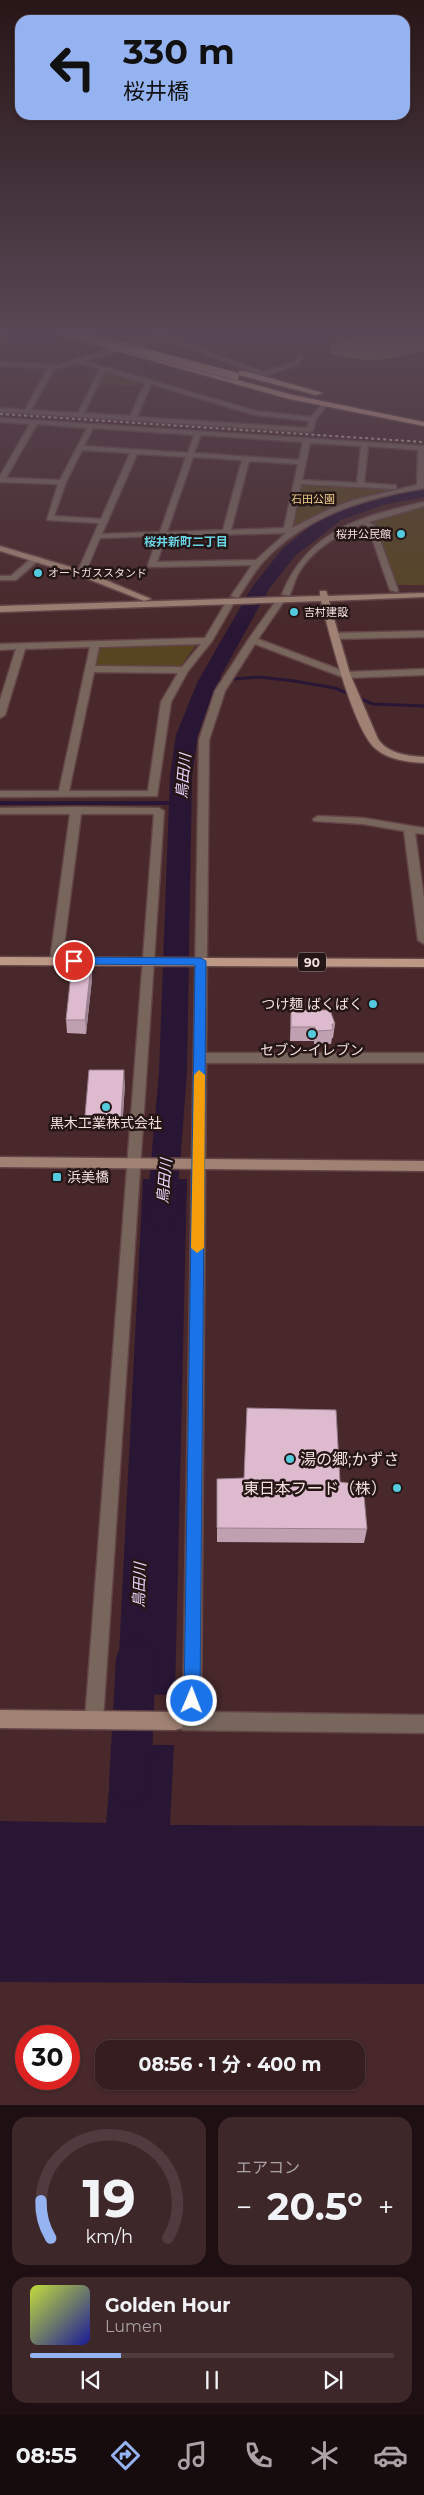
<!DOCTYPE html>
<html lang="ja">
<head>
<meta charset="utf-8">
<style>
  :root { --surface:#361e20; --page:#3d2729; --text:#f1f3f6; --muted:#aaa2a5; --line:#503c3e; --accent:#95b2f1 }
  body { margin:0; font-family:Montserrat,"Noto Sans JP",sans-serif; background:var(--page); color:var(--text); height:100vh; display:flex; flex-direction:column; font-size:19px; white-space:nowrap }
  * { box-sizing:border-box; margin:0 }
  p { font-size:16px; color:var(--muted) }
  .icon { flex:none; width:28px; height:28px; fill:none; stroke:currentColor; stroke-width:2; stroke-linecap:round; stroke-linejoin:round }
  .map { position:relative; height:2105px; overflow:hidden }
  .panel { display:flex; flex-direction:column; gap:12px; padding:12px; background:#1e1012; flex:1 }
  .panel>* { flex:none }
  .guide { position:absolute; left:15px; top:15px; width:395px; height:105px; border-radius:15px; box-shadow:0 1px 4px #0004,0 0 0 1px var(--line); background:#95b2f1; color:#111; overflow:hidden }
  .speed { position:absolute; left:15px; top:2025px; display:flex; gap:10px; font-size:25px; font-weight:700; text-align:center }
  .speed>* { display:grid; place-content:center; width:65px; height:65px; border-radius:50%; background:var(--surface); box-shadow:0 1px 4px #0004,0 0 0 1px var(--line); line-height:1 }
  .speed .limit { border:8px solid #d22; background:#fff; color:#111 }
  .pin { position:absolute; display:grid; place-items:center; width:42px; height:42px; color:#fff; margin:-21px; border:2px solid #fff; border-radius:50%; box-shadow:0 1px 5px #0007 }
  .me { position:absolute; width:55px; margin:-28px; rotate:1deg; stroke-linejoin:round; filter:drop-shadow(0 0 4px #0008) }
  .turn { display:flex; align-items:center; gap:18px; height:105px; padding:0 25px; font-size:22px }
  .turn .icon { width:65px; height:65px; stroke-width:2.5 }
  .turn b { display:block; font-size:35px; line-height:42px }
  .big { font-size:38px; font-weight:700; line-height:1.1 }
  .panel .widget { flex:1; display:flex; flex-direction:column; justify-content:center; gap:8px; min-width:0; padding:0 18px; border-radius:15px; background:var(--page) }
  .panel .dial { align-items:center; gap:0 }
  .dial svg { height:130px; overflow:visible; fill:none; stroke:var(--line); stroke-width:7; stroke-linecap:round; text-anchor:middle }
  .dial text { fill:var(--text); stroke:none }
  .song { display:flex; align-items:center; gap:15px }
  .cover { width:60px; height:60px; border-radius:8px; background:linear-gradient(135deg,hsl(70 70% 55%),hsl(240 70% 35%)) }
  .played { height:5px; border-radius:2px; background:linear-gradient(90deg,var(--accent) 25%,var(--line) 25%) }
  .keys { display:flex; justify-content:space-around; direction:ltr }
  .heat { display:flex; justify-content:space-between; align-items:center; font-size:28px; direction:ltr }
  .panel .tiles { flex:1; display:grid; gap:12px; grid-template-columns:1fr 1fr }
  .widget:last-child { grid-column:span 2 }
  .trip { position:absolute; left:95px; top:2040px; width:270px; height:50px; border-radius:15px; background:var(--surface); box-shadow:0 1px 4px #0004,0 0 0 1px var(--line); font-weight:700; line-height:50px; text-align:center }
  .tab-bar { display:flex; height:80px; justify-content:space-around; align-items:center; background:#160c0d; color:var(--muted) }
  .tab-bar .icon { width:35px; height:35px }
  .tab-bar .active { color:var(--accent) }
  .tab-bar b { font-size:22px; color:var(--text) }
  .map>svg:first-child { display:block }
  .green { fill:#574522 }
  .forest { fill:#806b44 }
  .water { fill:#291635 }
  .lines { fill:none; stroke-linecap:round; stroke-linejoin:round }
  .stream-far1 { stroke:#291635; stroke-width:3 }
  .stream { stroke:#291635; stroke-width:4 }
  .river { fill:#291635; fill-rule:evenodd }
  .street-casing { stroke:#634547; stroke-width:3 }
  .secondary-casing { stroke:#634547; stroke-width:3 }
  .primary-casing { stroke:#634547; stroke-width:3 }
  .highway-casing { stroke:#634547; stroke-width:3 }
  .street { fill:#78665d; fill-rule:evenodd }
  .secondary { fill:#9f8273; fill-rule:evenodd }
  .primary { fill:#bd9885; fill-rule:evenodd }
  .highway { fill:#d8ac94; fill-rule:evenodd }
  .rail { stroke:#cfb7b8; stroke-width:2; stroke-dasharray:3 3; stroke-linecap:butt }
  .highway-bridge-casing { stroke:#634547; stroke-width:9; stroke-linecap:butt }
  .highway-bridge { stroke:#d8ac94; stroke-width:8 }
  .wall { fill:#bea0b1 }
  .shaded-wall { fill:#9b8290 }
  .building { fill:#ddbace; stroke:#9b8290 }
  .route { fill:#1a73e8; stroke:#114b97 }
  .slow { fill:#f59e0b }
  .poi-dot { fill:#54cade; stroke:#251616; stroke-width:2 }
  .labels { text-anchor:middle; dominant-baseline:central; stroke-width:5; stroke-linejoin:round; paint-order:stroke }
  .far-park-label { font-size:11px; fill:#efcd8c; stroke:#251616 }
  .far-poi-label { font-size:11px; fill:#f3dddd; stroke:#251616; text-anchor:start }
  .far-neighbourhood-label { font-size:12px; font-weight:bold; fill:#69d2e4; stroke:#251616 }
  .shield { fill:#251616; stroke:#b5a1a1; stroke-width:1 }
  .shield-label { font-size:12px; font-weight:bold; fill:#f3dddd }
  .poi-label { font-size:14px; fill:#f3dddd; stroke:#251616 }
  .water-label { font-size:15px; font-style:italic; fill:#e9d4fa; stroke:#251616 }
  .near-poi-label { font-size:16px; fill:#f3dddd; stroke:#251616; text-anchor:start }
</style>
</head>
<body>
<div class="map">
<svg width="424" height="2105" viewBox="0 0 424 2105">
  <rect width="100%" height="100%" fill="#48282a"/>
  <g class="green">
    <path d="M106,372H108L145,383L140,386L102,385L100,383Z"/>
    <path d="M302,484L397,488C359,498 325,510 290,529Z"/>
    <path d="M424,505V585H398L371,521Z"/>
    <path d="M192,644L196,645L181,666L177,667L94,666L99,647Z"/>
  </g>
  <path class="forest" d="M360,335H424V350C390,360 364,365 330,353L331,344Z"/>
  <g class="water">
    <path d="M143,1179H187L175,1695L117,1694Z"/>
    <path d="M113,1745H174L170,1825L424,1826V1984L0,1982V1821L106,1823Z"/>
  </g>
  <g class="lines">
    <path class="stream-far1" d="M208,681L259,677L294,681L335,688L373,704L424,706"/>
    <path class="stream" d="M0,803H181"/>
    <g class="river">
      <path d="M424,487V497L383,505L341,520L295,556L269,589L218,681L198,735L192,776L187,1072L176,1216L172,1225L161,1229L150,1225L146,1216L159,1072L170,776L176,735L198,681L252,587L283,548L329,512L373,498Z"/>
      <path d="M136,1638L150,1644L156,1658L151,1783L145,1798L130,1804L115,1798L109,1783L116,1658L122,1644Z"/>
    </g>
    <defs>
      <g id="street">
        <path d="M154,335H162L264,372L295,362L298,354L303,355L300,364L264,376L164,339L84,361L256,411L311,417L323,403L328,404L316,419L313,430L310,432L0,412V408L25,410L48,368L0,366V362L58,365L113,348L158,337ZM78,363L100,369L78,413L31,410L54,369ZM105,371L145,383L130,416L84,413ZM151,384L255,415L309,421L307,428L137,417Z"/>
        <path d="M0,418L424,446V488C364,498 304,516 262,563C253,573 246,586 238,598L231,596L252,565L149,567L148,565L158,536L100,538L85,573L81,575L77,573L99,523L47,520L58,484L0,482V476L30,424L0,422ZM37,424L87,428L60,480L6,478ZM93,428L194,435L188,453L84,446ZM201,435L303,442L299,460L194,453ZM310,443L361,446L357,483L302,480ZM368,446L418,450L417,485L354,500L332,508L292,528L301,484L396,489V485H393L364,483ZM82,450L130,453L101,519L54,516L66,482ZM137,454L186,457L160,532L102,534ZM193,457L242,460L223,530L167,532ZM249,461L298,464L284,528L231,530ZM286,533L256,560L157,562L166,536Z"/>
        <path d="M424,502V506L369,522L375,526L398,590L397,592L390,590L368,527L363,524C338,535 312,549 298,574C294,581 293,589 289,596L282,594C308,530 362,516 424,502Z"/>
        <path d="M34,556L41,558L16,580H0V576H11Z"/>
        <path d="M278,598L285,600L258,639L346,672L424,669V675L345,678L255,644L225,691L209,740L206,1053H424V1063H206L201,1712L424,1715V1733L184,1730L177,1728L175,1721L177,1714L183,1712L199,740L215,691L248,640Z"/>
        <path d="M228,599L235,601L212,641L188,671L171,702L157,796L0,797V791H59L90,647L25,649L5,715L0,718V700L16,649L0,650V644L205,638ZM201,644L182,667L95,666L99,647ZM94,672L178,673L161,702L148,791H69Z"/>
        <path d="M424,631V637L335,639L331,636L335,633Z"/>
        <path d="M76,807L159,808L164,811L103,1720L101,1727L94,1729L87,1727L85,1720L154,814H81L62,961L56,965L50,961L70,814H0V808Z"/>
        <path d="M318,816L363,818L424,828V834L415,833L424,899V944L418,940L404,831L363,824L314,821L313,819Z"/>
      </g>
      <g id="secondary">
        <path d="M0,546L84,571L151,599L144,601L78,575L0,551Z"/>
        <path d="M320,591H326L328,596L424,593V597L329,601L350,674L378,739C388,754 408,756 424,757V763C408,762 389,760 376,749C353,730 329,632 321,601L0,612V606L320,596Z"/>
        <path d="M0,1157L424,1161V1171L0,1167Z"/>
        <path d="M0,1710L175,1712L182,1714L184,1721L182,1728L175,1730L0,1728Z"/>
      </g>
      <path id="primary" d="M0,957L424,959V967L0,965Z"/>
      <g id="highway">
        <path d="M0,335H6L0,339Z"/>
        <path d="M60,335H71L293,395L424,422V426L289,399Z"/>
        <path d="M239,371H245L323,393L316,395L239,375Z"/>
      </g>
    </defs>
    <use href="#street" class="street-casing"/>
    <use href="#secondary" class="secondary-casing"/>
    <use href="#primary" class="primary-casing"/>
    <use href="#highway" class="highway-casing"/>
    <use href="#street" class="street"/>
    <use href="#secondary" class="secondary"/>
    <use href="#primary" class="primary"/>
    <use href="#highway" class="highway"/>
    <path class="rail" d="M0,414L424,442"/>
    <defs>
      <path id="highway-bridge" d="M79,335L235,376"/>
    </defs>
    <use href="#highway-bridge" class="highway-bridge-casing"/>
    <use href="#highway-bridge" class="highway-bridge"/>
  </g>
  <g class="wall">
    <path d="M91,965L92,979L86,1034L67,1033L66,1020Z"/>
    <path d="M291,1010L335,1024L333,1038H332L331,1044H314V1041H290Z"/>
    <path d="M125,1084L122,1130H86L85,1116Z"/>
    <path d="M217,1479L340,1482L367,1529L364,1543L217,1542Z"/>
  </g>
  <g class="shaded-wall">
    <path d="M91,965L92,979L86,1034L85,1020Z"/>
    <path d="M124,1070L125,1084L122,1130L121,1117Z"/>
  </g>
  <g class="building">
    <path d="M72,965H91L85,1020H66Z"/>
    <path d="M291,1010H330L335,1024H332L333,1030L316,1031L315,1027H291Z"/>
    <path d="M89,1070H124L121,1117L85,1116Z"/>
    <path d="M247,1408L336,1410L340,1482L363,1485L367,1529L217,1528V1479L244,1478Z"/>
  </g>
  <linearGradient id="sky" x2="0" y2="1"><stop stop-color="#281617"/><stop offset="0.53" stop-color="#584855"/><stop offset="1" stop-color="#584855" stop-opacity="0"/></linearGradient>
  <rect width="424" height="629" fill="url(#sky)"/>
  <path class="route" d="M74,957L201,958L206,961L200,1701L198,1707L192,1710L186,1707L184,1701L195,965L71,964L69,961Z"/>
  <path class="slow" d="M199,1070L205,1075L204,1248L197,1253L191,1248L194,1075Z"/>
  <g class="poi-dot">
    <circle cx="401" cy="534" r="5"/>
    <circle cx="38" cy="573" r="5"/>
    <circle cx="294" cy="612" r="5"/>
    <circle cx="373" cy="1004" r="5"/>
    <circle cx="312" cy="1034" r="5"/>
    <circle cx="106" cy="1107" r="5"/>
    <rect x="52" y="1172" width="10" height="10" rx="2.5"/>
    <circle cx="290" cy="1459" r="5"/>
    <circle cx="397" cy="1488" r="5"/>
  </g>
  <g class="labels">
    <g class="far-park-label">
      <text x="313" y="499">石田公園</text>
    </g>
    <g class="far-poi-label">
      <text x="391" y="534" text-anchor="end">桜井公民館</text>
      <text x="48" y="573">オートガススタンド</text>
      <text x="304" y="612">吉村建設</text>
    </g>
    <g class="far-neighbourhood-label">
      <text x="186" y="541">桜井新町二丁目</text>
    </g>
    <rect class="shield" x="298" y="952.5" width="28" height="19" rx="4"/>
    <g class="shield-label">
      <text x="312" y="962">90</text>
    </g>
    <g class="poi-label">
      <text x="363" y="1004" text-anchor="end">つけ麺 ばくばく</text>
      <text x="312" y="1050">セブン-イレブン</text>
      <text x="106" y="1123">黒木工業株式会社</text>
      <text x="67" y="1177" text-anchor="start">浜美橋</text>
    </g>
    <g class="water-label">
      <text transform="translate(183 776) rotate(-85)">鳥田川</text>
      <text transform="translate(164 1181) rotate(-85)">鳥田川</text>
      <text transform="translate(139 1585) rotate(-88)">鳥田川</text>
    </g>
    <g class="near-poi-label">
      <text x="300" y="1459">湯の郷;かずさ</text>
      <text x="387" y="1488" text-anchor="end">東日本フード（株）</text>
    </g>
  </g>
</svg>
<div class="speed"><div class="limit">30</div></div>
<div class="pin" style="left:74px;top:961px;background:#d93025"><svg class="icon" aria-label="arrive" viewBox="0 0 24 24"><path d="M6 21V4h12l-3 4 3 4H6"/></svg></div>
<svg class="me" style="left:192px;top:1701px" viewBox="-20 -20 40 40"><circle r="17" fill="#1a73e8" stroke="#fff" stroke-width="3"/><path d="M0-11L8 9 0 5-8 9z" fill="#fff"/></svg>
<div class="trip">08:56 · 1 分 · 400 m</div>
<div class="guide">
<div class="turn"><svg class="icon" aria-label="left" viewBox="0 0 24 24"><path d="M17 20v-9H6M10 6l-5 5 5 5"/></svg><div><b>330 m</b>桜井橋</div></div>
</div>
</div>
<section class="panel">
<div class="tiles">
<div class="widget dial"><svg viewBox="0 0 100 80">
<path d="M14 69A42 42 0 1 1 86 69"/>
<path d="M14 69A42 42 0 0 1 8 46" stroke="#95b2f1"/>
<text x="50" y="56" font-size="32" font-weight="700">19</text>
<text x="50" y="72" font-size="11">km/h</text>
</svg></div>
<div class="widget"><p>エアコン</p>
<div class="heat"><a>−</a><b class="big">20.5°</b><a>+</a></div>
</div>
<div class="widget">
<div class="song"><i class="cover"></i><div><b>Golden Hour</b><p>Lumen</p></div></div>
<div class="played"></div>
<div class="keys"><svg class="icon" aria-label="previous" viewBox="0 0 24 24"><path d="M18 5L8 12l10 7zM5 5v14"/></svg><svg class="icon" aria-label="pause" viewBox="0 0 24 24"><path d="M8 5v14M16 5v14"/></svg><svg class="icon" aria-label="next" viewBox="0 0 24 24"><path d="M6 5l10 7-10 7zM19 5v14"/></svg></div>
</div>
</div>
</section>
<nav class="tab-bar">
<b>08:55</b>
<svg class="icon active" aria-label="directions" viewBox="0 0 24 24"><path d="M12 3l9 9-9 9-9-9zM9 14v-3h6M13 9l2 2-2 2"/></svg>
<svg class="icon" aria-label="music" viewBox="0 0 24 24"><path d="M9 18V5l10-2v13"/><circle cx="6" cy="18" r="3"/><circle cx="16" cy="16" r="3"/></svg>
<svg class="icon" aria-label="phone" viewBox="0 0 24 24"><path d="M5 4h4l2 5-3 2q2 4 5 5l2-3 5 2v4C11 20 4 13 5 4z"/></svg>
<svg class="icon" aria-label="climate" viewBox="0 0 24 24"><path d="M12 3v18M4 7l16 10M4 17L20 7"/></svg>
<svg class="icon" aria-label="car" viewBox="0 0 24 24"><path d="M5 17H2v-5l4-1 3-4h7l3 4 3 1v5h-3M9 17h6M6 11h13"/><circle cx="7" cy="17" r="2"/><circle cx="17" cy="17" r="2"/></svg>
</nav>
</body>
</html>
